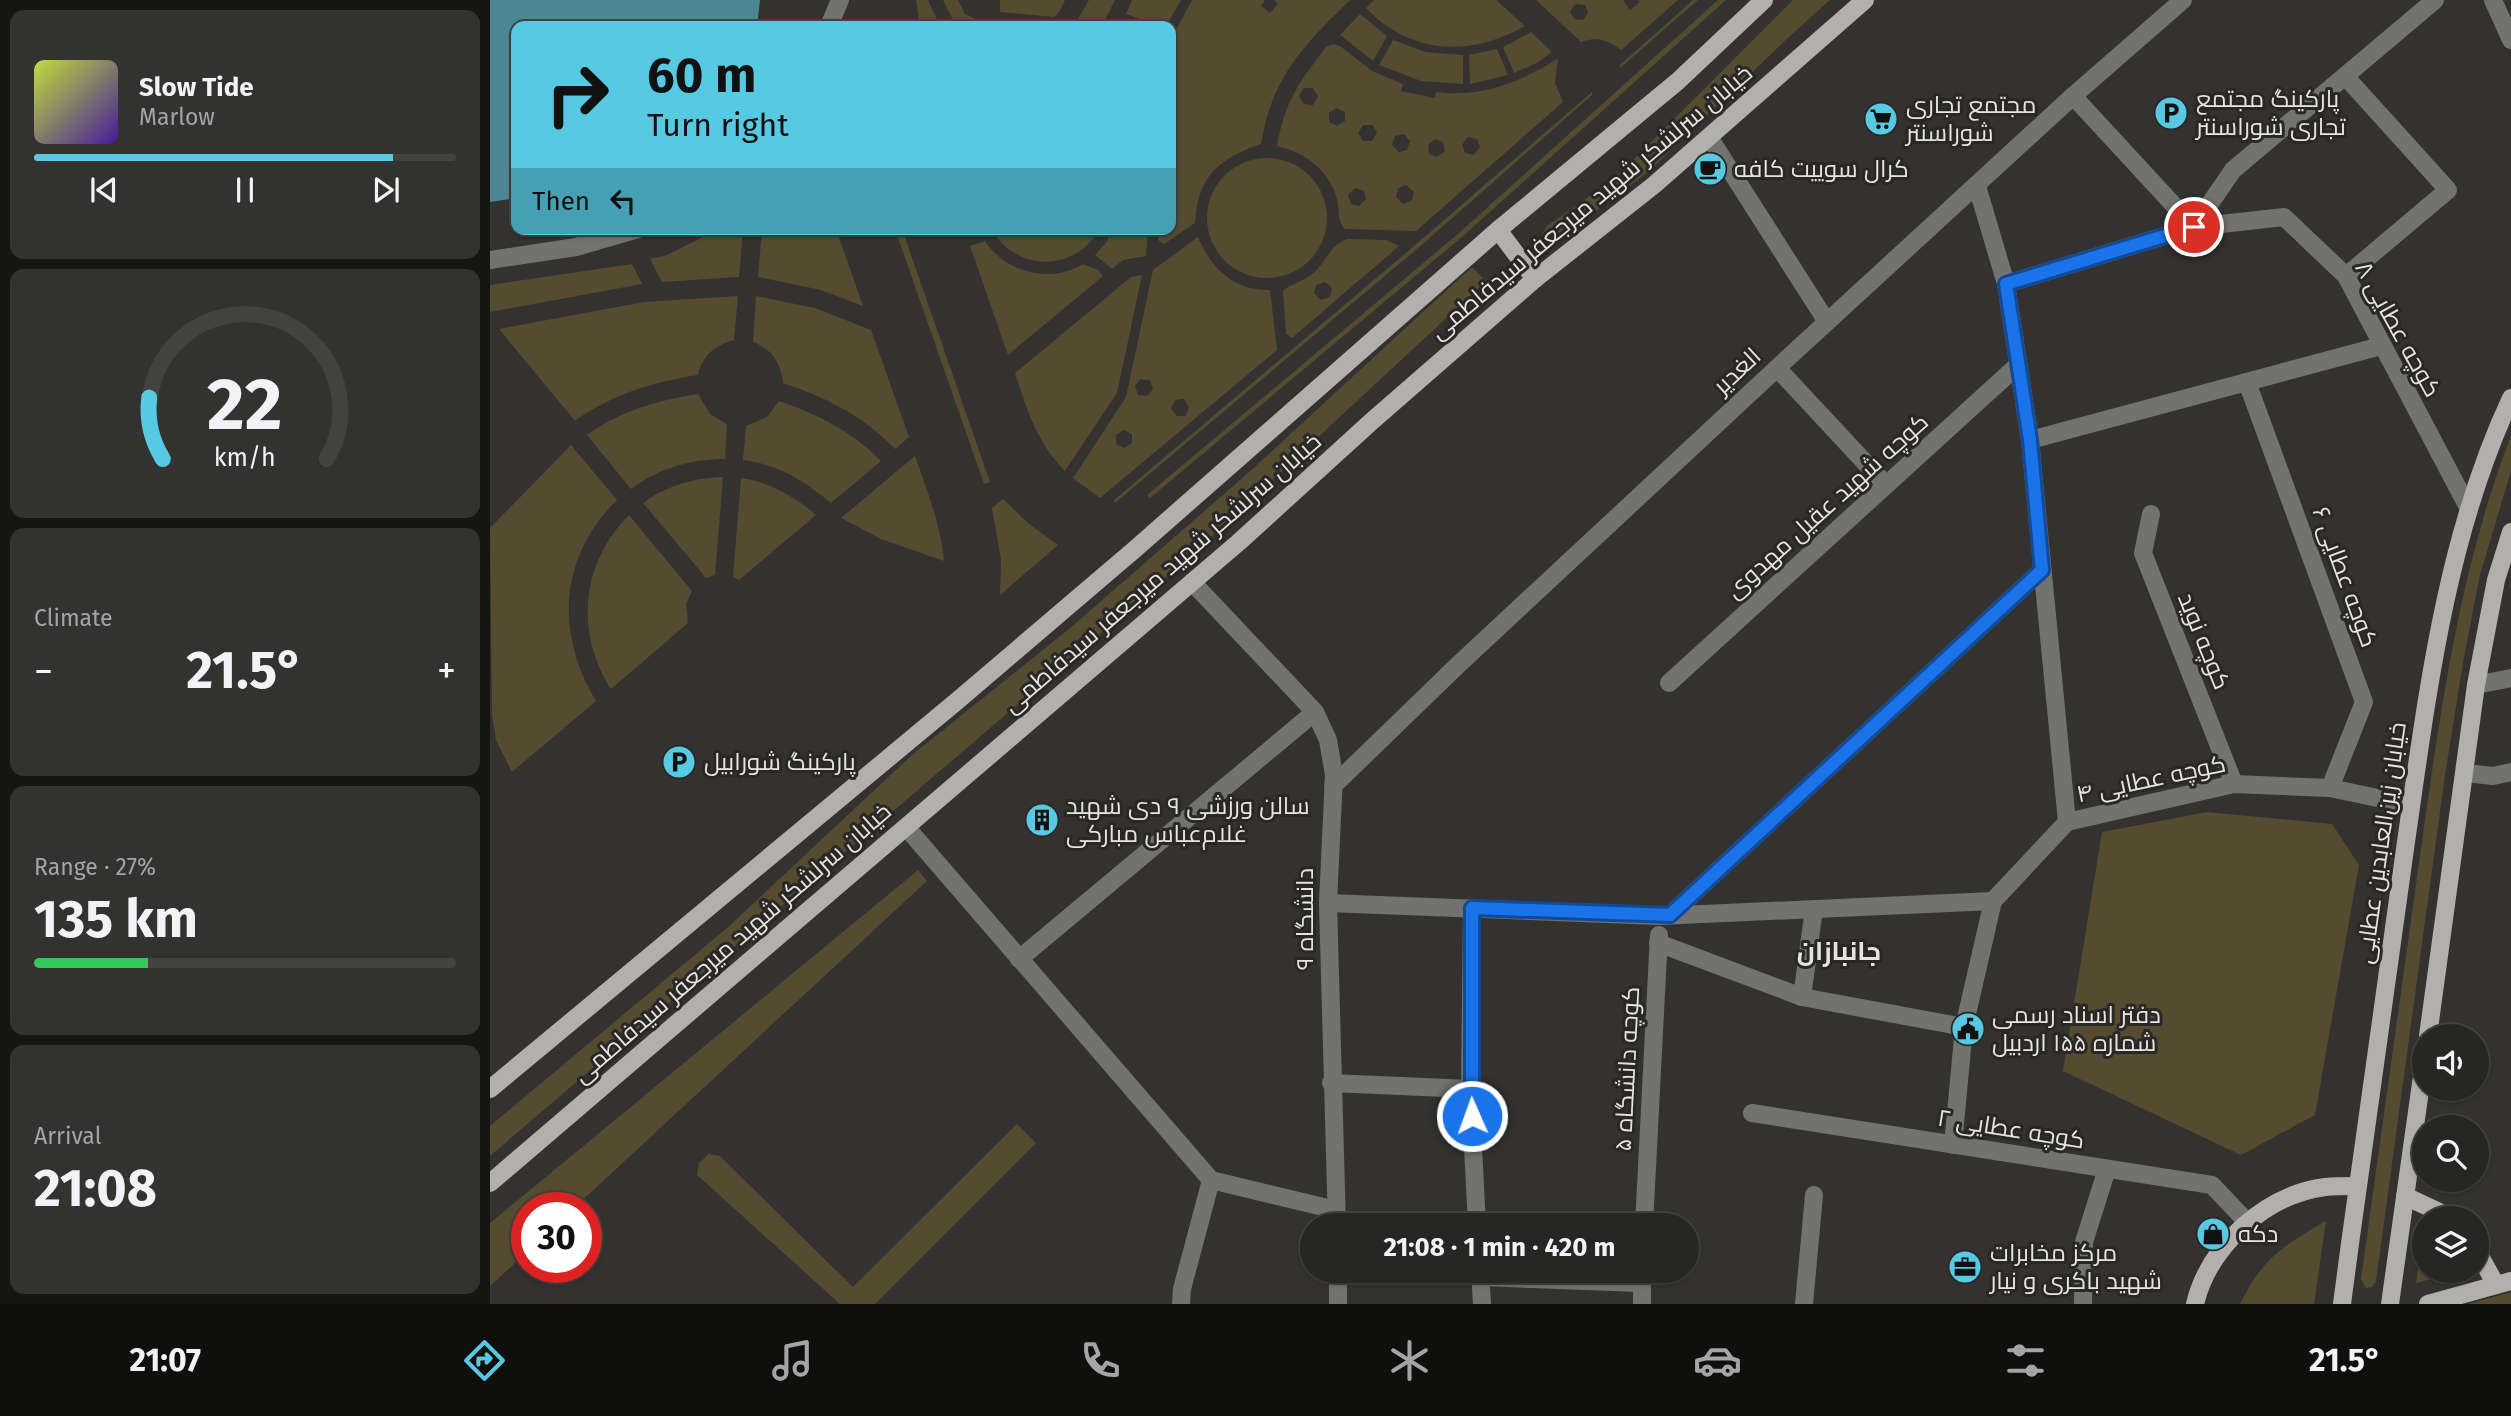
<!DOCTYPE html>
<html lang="en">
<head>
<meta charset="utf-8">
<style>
  :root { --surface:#262624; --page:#323231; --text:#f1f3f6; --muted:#a4a5a6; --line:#424341; --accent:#57c9e2 }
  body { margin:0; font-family:"Fira Sans",Cairo,sans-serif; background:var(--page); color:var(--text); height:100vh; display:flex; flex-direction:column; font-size:26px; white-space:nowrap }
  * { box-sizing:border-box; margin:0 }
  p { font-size:23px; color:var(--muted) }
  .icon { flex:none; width:38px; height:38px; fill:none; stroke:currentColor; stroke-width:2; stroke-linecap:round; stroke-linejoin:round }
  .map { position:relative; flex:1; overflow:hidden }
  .drawer { display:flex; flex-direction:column; gap:10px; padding:10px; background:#151514; width:490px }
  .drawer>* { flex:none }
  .guide { position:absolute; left:21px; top:21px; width:665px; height:214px; border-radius:14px; box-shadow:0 2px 5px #0004,0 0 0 2px var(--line); background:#57c9e2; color:#111; overflow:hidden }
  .fabs { position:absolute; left:1922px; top:1024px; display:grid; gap:14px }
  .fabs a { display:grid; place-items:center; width:77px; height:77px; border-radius:50%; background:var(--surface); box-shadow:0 2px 5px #0004,0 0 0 2px var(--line); font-size:35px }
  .speed { position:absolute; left:21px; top:1192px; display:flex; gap:14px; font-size:35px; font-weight:700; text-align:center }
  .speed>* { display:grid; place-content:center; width:91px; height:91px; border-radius:50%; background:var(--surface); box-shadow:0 2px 5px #0004,0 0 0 2px var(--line); line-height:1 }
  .speed .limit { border:10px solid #d22; background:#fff; color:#111 }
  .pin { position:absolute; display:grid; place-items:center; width:60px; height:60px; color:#fff; margin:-30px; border:4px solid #fff; border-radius:50%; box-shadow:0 2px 7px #0007 }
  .me { position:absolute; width:77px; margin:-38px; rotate:358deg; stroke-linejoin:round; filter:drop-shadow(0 0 5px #0008) }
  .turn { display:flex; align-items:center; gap:24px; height:147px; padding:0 21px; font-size:32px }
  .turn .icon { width:91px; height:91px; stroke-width:2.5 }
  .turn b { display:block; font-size:49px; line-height:60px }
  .then { display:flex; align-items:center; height:66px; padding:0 21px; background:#0003; gap:14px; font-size:26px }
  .big { font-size:52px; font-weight:700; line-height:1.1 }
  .drawer .tile { flex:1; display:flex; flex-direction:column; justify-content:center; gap:10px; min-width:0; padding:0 24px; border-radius:14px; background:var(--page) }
  .drawer .dial { align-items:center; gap:0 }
  .dial svg { height:182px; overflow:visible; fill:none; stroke:var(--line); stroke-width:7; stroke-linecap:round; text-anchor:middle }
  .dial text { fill:var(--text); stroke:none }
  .song { display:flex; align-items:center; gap:21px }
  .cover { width:84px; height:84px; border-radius:10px; background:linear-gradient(135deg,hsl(70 70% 55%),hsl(260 70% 35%)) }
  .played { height:7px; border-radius:4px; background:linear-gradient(90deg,var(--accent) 85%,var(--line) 85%) }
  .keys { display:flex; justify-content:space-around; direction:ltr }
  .heat { display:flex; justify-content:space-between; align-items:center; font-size:38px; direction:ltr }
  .charge { height:10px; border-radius:5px; background:linear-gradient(90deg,#34c759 27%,var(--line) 0) }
  .trip { position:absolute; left:810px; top:1213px; width:399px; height:70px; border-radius:35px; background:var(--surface); box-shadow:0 2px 5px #0004,0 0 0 2px var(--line); font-weight:700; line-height:70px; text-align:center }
  .menu { display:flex; height:112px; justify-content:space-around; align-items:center; background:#0f0f0e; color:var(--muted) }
  .menu .icon { width:49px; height:49px }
  .menu .on { color:var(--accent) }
  .menu b { font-size:32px; color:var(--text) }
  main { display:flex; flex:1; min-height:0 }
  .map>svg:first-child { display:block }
  .green { fill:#544b31; fill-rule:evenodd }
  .water { fill:#4e8794 }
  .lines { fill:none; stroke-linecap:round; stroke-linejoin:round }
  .minor { stroke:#727270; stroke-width:18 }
  .major { stroke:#b1b0ad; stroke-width:18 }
  .route-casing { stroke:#114b97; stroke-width:18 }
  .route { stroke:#1a73e8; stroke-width:12 }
  .labels { text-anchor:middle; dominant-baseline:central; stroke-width:6; stroke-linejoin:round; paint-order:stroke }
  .poi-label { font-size:24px; fill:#e5e4e3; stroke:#292826; text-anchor:start }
  .street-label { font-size:24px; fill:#e5e4e3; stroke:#292826 }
  .neighbourhood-label { font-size:26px; font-weight:bold; fill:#e5e4e3; stroke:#292826 }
</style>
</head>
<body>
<main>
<section class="drawer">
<div class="tile">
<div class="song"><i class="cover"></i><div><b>Slow Tide</b><p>Marlow</p></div></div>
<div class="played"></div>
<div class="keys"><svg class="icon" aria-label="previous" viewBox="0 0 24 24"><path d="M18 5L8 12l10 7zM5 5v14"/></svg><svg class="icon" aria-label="pause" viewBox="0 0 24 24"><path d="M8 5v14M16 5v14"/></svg><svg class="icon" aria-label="next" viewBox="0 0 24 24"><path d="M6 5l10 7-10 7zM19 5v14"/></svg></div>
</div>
<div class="tile dial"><svg viewBox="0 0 100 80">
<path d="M14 69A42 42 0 1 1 86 69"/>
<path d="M14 69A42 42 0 0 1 8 42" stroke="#57c9e2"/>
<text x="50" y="56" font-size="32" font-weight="700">22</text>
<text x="50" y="72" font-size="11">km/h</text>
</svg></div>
<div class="tile"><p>Climate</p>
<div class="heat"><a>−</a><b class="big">21.5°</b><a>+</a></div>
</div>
<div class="tile"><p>Range · 27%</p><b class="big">135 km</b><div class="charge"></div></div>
<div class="tile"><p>Arrival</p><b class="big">21:08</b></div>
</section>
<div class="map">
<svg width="2021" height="1304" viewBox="0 0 2021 1304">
  <rect width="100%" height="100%" fill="#333230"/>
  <g class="green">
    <path d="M426,0H438L450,26H430Z"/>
    <path d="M453,0H468L475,14L500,26H466Z"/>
    <path d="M510,0H575L570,11L564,17L510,12Z"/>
    <path d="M599,0H625L612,26H584Z"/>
    <path d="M642,0H691L676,26H669L636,14Z"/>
    <path d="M702,0H775L771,6L780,13L788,4L784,0H860C813,46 782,77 771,144C728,159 708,176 705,223L674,244L668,240L669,229H681V98L687,28Z"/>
    <path d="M884,0H1006L1035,26C980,57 921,55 876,8Z"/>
    <path d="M1046,0H1133L1140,10L1150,2L1148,0H1188L1131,50C1119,40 1106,36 1091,42ZM1085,4L1095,5L1098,13L1093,20L1084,19L1080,12Z"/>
    <path d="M1203,0H1208L1130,68V65Z"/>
    <path d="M1228,0H1236L972,237L660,498L657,495L969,233Z"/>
    <path d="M1303,0H1340L1300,36L1158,172L1065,242L1058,240L1052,234L1057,226L1114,186L1135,168Z"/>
    <path d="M870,14L897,36L883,61L850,35Z"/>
    <path d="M1041,32L1062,52L1047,63L1024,73L1013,47Z"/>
    <path d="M903,40L935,52L973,55V84L931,81L889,65Z"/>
    <path d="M844,44L850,46L882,71L913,84L911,91L945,98L946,92C990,98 1032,82 1068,58L1065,83L1073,102L926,231L855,229C848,222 849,213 848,204C842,172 817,153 787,146C795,101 809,82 837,46ZM814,88H823L828,96L823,105L814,104L809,96ZM846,108L855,112V121L847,126L839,122V113ZM873,125H883L887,133L882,141H873L868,133ZM914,134L920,141L917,150L909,152L902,145L905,136ZM978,137L987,139L990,147L984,155L975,153L972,145ZM945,139L953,142L955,151L947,157L939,154L938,145ZM916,185L924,192L922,200L913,204L906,197L908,188ZM865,188L874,191L876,199L869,206L861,204L858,195Z"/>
    <path d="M1007,49L1018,75L980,84L979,55Z"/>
    <path d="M1102,92V95L934,243L625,503L624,500L931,240Z"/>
    <circle cx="777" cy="218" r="60"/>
    <path d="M229,229H253L249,277L172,282L160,259L177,255Z"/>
    <path d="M272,229H346L373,306L331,290L268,277Z"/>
    <path d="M405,229H412L500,482L494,484Z"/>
    <path d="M502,229H609C587,272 525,273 502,229Z"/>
    <path d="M623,229H658L656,256L633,260L622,269L605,255L616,243Z"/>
    <path d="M708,237C721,268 744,291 780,290L787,350L610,498L583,478L636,397L663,270ZM650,379L660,380L663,389L657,396L648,395L645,386ZM685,400L694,399L699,407L696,416H687L681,409ZM634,430L642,434V443L634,448L626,444V435Z"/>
    <path d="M858,239L896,240L909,246L802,338L796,334L793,291C801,283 813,282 822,274C837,262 839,245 858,239ZM835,282L842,288L840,297L831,300L824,293L826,285Z"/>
    <path d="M495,241C516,273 560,284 593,264L608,270L613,276L518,355L480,246Z"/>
    <path d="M142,264L152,284L0,312V285Z"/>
    <path d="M982,267L996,281L693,563L0,1156V1126L237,928L422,755L579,629L758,473Z"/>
    <path d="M652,275L627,393L575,471C547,443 537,410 525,373L641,277Z"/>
    <path d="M248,296L244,340C225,345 212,356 208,375C163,382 122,394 85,421L9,329L154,302Z"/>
    <path d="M266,296L325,308L381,330L419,437L405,449C374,416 335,397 293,383C291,363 282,349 263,342Z"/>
    <path d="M208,394L220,414L237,424L235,459C201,459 169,468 141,489L97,435C130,411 169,400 208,394Z"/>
    <path d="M289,401C327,414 362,431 391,461L341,503C315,481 287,464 253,460L256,426L277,417Z"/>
    <path d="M2021,436V471L1990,575L1974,657L1955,775L1886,1281L1882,1287L1876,1288L1871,1279C1890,1143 1909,1006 1928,870C1949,722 1967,575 2021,436Z"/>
    <path d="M81,445L127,500C69,557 65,633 106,701L22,772L6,740L2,715L0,528Z"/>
    <path d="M425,456C437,490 451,525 454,561L391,539L351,518Z"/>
    <path d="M233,477L225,575L216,578L153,503C177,485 204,478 233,477Z"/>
    <path d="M251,478C280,482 305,497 326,515L249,580L243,577Z"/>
    <path d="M513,499L539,524L568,545L510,595L511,560L502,508Z"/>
    <path d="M139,515L202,591L196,604L198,623L121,689C85,632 91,563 139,515Z"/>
    <path d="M1717,812L1842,824L1869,865L1825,1115L1751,1155L1573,1071L1612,832Z"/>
    <path d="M428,870L437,881L85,1207L37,1208V1252L0,1286V1223Z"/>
    <path d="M527,1124L546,1143L385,1304H350L207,1175L209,1163L219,1154L230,1156L363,1287Z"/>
    <path d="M1836,1221L1824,1304H1750C1774,1256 1792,1247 1836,1221Z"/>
    <path d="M1934,1228V1270L1972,1271L1926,1283Z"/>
    <path d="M2021,1292V1304H1978Z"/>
  </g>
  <path class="water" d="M0,0H270L267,26H26V198L0,202Z"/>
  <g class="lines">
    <g class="minor">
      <path d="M2003,0L2021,40"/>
      <path d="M339,26L350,0"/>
      <path d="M1855,76L1945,0"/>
      <path d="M1583,96L1704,227L1743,170L1855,76L1958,190L1856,276"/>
      <path d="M1219,137L1337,322"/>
      <path d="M0,260L86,247L148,229"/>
      <path d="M1516,284L1704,227L1794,217L1856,276L1979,509"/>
      <path d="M1287,368L1396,485"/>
      <path d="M1757,382L1874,702L1840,788"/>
      <path d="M1540,440L1891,346"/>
      <path d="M1661,514L1653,553L1744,784"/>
      <path d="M702,582L825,712L838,740L844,775L838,903L847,1225"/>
      <path d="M1179,683L1528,365"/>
      <path d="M1986,685L2021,678"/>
      <path d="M1976,773L2003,776L2021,772"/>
      <path d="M843,786L969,664L1287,368L1583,96L1693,0"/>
      <path d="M1577,822L1744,784L1840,788L1921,805"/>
      <path d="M416,827L721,1180L846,1210"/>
      <path d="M838,903L1169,916L1503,901"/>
      <path d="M982,908L980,1089L987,1225"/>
      <path d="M1180,915L1552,570"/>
      <path d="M1168,943L1312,997L1474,1027"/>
      <path d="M529,959L825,712"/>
      <path d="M1312,997L1324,909"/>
      <path d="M841,1083L980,1089"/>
      <path d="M1262,1113L1722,1185L1757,1222"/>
      <path d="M1463,1145L1474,1027L1503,901L1577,822L1540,440L1516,284L1487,186"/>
      <path d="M1154,1225L1169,935"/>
      <path d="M848,1270V1304"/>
      <path d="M990,1270L992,1304"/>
      <path d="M1152,1273V1304"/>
      <path d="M990,1277L1151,1283"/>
      <path d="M691,1304L692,1289L721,1180"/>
      <path d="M1314,1304L1324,1195"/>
      <path d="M1593,1304L1594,1242L1617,1169"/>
    </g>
    <g class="major">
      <path d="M1008,230L1045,279"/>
      <path d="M1938,1036L1986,685L2006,580L2021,532"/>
      <path d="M0,1089L467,701L644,550L1008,230L1188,81L1274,0"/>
      <path d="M0,1183L749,542L882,421L1045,279L1164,185L1375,0"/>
      <path d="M1915,1196L1949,1212L1955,1218"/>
      <path d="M1986,1249L2006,1285"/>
      <path d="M1705,1304C1719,1246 1775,1195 1835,1187C1845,1186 1857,1186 1867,1186"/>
      <path d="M1852,1304C1872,1152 1893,1000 1915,849C1937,697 1955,539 2021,398"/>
      <path d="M1900,1304L1934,1062"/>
      <path d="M1938,1304L2021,1281"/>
    </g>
  </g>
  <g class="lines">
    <defs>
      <path id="route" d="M982,1116V908L1180,915L1552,570L1540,440L1516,284L1704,227"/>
    </defs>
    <use href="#route" class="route-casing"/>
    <use href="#route" class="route"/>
  </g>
  <defs>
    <symbol id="parking-disc" viewBox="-11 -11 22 22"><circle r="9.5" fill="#57c9e2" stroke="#292826"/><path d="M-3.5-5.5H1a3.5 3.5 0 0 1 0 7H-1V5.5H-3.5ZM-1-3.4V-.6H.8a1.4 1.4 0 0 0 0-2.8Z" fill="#111"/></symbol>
    <symbol id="supermarket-disc" viewBox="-11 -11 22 22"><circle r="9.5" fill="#57c9e2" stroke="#292826"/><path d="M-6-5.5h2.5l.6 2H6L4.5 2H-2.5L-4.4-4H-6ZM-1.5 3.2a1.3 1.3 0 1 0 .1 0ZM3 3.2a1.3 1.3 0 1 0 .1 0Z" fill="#111"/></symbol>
    <symbol id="cafe-disc" viewBox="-11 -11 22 22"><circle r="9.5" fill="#57c9e2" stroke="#292826"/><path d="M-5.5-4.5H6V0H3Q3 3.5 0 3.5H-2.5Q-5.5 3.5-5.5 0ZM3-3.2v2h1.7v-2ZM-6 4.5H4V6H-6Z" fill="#111"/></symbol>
    <symbol id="building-disc" viewBox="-11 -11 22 22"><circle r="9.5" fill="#57c9e2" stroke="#292826"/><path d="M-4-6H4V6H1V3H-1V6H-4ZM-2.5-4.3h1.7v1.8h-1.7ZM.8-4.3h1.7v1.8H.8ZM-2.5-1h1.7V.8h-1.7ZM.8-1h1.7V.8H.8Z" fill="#111"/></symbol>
    <symbol id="civic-disc" viewBox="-11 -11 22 22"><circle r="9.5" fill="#57c9e2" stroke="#292826"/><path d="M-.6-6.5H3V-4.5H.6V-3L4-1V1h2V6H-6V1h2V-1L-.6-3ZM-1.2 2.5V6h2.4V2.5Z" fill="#111"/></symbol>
    <symbol id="shop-disc" viewBox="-11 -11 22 22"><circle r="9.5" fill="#57c9e2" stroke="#292826"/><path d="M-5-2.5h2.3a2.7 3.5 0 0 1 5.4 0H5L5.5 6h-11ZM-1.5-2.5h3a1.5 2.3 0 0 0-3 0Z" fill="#111"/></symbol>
    <symbol id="office-disc" viewBox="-11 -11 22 22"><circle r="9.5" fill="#57c9e2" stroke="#292826"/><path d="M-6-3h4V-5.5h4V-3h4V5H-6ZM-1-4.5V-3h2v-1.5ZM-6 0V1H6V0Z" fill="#111"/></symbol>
  </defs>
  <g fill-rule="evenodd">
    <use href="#parking-disc" x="1662" y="94" width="38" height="38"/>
    <use href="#supermarket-disc" x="1372" y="100" width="38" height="38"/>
    <use href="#cafe-disc" x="1201" y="150" width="38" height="38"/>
    <use href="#parking-disc" x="170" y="743" width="38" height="38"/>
    <use href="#building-disc" x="533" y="801" width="38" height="38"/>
    <use href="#civic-disc" x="1459" y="1010" width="38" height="38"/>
    <use href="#shop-disc" x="1704" y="1215" width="38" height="38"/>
    <use href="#office-disc" x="1456" y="1248" width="38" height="38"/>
  </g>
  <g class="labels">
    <g class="poi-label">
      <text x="1706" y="99">پارکینگ مجتمع<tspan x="1706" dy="28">تجاری شوراسنتر</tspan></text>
      <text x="1416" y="105">مجتمع تجاری<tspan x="1416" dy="28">شوراسنتر</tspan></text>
      <text x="1244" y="169">کرال سوییت کافه</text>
      <text x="214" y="762">پارکینگ شورابیل</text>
      <text x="576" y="806">سالن ورزشی ۹ دی شهید<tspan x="576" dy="28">غلام‌عباس مبارکی</tspan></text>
      <text x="1502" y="1015">دفتر اسناد رسمی<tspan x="1502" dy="28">شماره ۱۵۵ اردبیل</tspan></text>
      <text x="1748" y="1234">دکه</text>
      <text x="1500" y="1253">مرکز مخابرات<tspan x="1500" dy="28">شهید باکری و نیار</tspan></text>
    </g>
    <g class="street-label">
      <text transform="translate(1101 202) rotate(-40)">خیابان سرلشکر شهید میرجعفر سیدفاطمی</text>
      <text transform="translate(1908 329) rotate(61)">کوچه عطایی ۸</text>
      <text transform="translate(1247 371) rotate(-43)">الغدیر</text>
      <text transform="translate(1337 506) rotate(-42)">کوچه شهید عقیل مهدوی</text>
      <text transform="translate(672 573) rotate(-41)">خیابان سرلشکر شهید میرجعفر سیدفاطمی</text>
      <text transform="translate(1855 577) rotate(70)">کوچه عطایی ۶</text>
      <text transform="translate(1714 641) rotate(68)">کوچه نوید</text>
      <text transform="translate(1661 779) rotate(-12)">کوچه عطایی ۴</text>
      <text transform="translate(1891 843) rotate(-82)">خیابان زین‌العابدین عطایی</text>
      <text transform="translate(815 919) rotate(-90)">دانشگاه ۹</text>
      <text transform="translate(242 943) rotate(-41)">خیابان سرلشکر شهید میرجعفر سیدفاطمی</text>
      <text transform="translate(1137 1069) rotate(-87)">کوچه دانشگاه ۵</text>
      <text transform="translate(1521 1129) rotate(9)">کوچه عطایی ۲</text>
    </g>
    <g class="neighbourhood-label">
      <text x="1349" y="951">جانبازان</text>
    </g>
  </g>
</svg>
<div class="fabs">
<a><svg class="icon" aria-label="sound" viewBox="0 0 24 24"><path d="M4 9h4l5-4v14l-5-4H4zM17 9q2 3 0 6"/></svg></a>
<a><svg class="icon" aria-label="search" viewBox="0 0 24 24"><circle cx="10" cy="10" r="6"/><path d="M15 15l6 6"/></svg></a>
<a><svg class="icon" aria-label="layers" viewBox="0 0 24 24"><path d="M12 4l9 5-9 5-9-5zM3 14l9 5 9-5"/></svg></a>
</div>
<div class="speed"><div class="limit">30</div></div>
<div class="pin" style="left:1704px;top:227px;background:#d93025"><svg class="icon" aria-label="arrive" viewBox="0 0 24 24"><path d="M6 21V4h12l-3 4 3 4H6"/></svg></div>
<svg class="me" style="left:982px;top:1116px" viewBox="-20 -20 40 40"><circle r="17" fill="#1a73e8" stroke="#fff" stroke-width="3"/><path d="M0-11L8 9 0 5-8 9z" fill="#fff"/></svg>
<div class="trip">21:08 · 1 min · 420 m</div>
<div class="guide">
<div class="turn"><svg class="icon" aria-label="right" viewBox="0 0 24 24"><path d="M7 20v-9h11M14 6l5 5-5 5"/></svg><div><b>60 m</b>Turn right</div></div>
<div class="then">Then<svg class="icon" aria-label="left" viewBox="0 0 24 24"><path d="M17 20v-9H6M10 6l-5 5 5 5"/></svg></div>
</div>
</div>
</main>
<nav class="menu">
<b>21:07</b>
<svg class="icon on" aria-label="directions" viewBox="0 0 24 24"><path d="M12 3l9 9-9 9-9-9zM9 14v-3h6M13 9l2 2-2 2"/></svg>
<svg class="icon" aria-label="music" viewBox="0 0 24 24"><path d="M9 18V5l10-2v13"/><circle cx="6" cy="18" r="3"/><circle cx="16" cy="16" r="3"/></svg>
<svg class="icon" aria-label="phone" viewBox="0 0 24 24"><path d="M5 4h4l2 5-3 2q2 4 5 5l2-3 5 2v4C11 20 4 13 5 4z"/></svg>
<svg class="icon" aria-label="climate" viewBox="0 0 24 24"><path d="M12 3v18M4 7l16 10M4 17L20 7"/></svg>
<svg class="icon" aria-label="car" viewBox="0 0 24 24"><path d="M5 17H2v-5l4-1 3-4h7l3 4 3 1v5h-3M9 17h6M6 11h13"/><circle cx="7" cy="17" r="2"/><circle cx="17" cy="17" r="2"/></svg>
<svg class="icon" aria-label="filters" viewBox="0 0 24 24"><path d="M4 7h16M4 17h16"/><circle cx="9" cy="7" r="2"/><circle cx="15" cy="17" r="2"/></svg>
<b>21.5°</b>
</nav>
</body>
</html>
